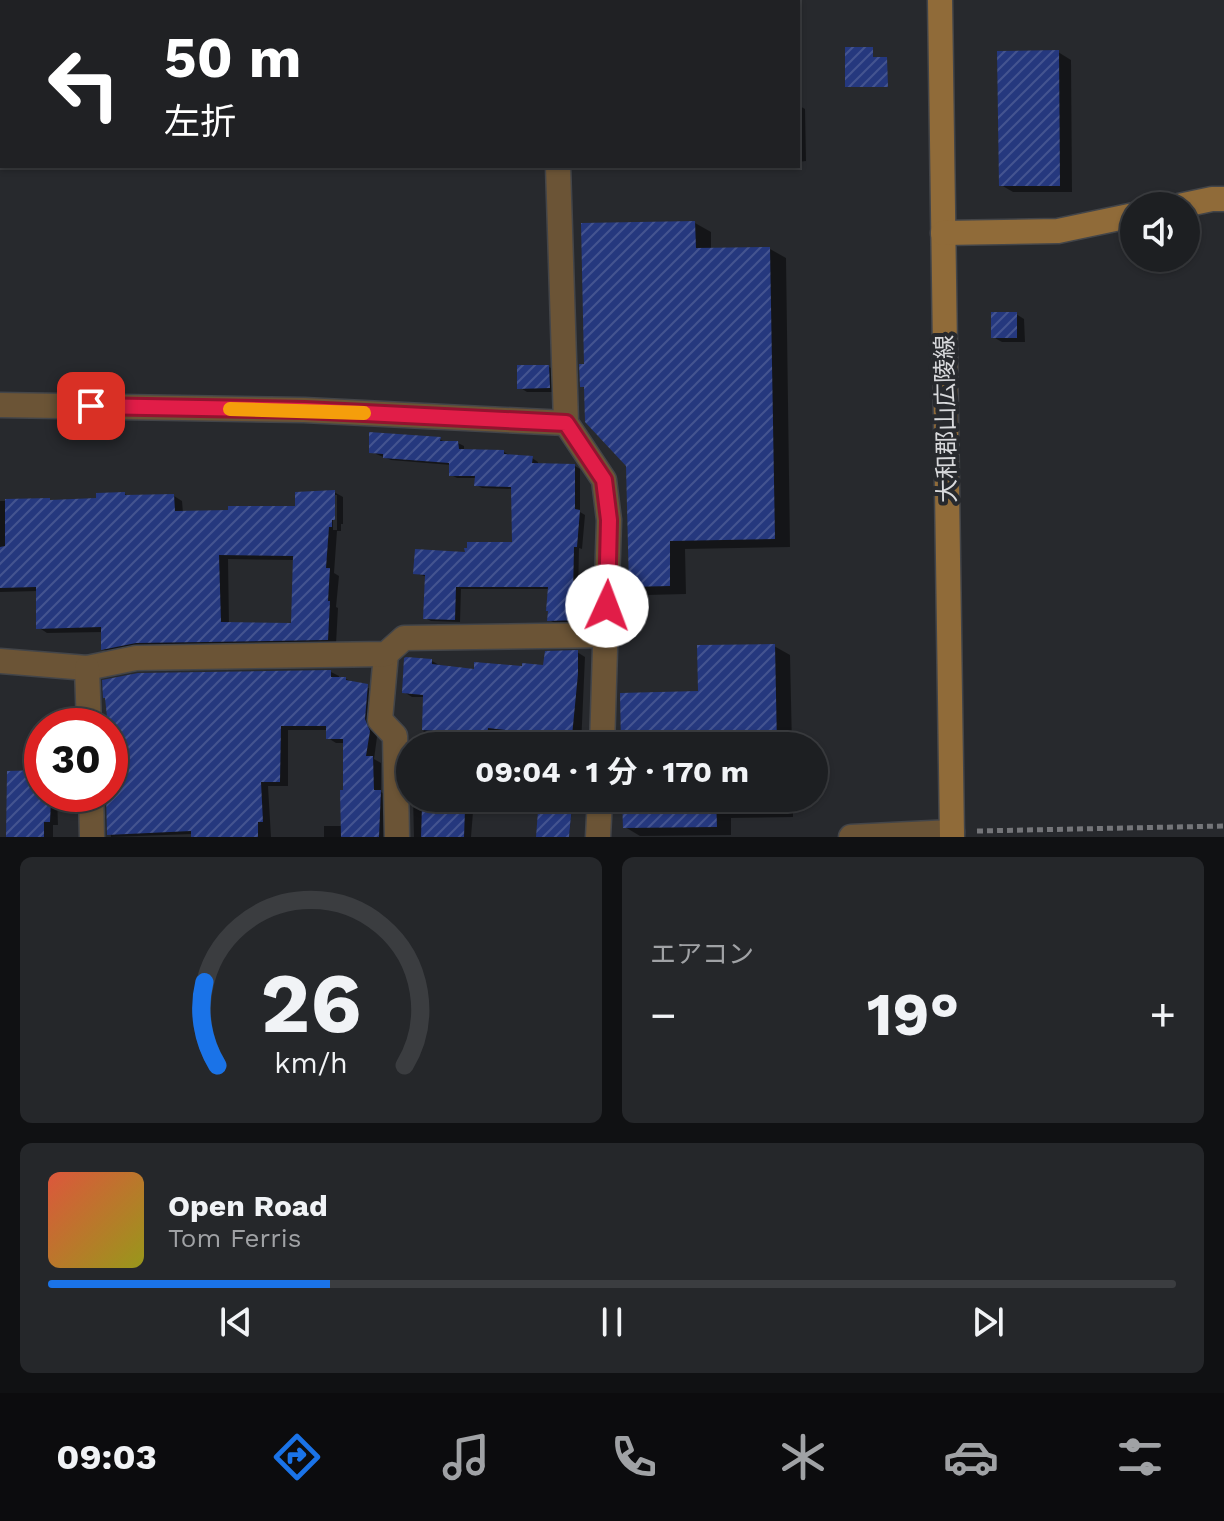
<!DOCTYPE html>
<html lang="ja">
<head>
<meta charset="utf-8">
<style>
  :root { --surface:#1d1f22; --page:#25272a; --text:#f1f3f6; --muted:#a0a2a5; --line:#3b3d40; --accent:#1a73e8 }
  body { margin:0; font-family:"Work Sans","Noto Sans JP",sans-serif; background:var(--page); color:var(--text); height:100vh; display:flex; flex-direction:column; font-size:30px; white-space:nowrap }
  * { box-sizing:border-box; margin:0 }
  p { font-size:26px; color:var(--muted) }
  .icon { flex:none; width:44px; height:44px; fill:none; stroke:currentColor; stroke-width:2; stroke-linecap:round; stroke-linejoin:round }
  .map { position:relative; height:837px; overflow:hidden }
  .panel { display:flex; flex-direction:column; gap:20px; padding:20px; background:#101113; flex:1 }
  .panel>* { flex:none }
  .guide { position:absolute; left:0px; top:0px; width:800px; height:168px; box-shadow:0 2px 6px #0004,0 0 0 2px var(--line); background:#202124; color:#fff; overflow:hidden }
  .tools { position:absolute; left:1120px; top:192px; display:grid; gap:16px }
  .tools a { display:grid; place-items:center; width:80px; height:80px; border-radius:50%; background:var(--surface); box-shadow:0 2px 6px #0004,0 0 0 2px var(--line); font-size:40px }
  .speed { position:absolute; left:24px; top:708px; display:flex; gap:16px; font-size:40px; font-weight:700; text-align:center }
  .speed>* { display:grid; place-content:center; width:104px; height:104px; border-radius:50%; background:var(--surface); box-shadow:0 2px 6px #0004,0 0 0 2px var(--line); line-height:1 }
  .speed .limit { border:12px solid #d22; background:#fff; color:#111 }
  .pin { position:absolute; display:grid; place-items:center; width:68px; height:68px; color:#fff; margin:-34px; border-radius:16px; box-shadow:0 4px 12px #0006 }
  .me { position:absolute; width:88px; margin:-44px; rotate:2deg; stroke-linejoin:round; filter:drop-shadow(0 0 6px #0008) }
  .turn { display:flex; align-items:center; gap:28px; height:168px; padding:0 32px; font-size:36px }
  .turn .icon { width:104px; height:104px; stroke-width:2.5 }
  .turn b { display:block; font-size:56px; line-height:68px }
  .big { font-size:60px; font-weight:700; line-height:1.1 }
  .panel .widget { flex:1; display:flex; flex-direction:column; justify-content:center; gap:12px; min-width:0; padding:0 28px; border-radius:12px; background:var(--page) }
  .panel .dial { align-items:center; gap:0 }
  .dial svg { height:208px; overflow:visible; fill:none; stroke:var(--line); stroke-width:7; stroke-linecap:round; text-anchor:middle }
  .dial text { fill:var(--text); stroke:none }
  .song { display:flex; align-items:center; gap:24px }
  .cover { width:96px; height:96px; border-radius:12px; background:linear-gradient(135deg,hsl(10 70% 55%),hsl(60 70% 35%)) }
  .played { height:8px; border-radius:4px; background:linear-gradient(90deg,var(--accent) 25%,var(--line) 25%) }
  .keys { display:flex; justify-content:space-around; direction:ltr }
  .heat { display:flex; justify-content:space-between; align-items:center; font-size:44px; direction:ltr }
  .panel .tiles { flex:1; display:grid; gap:20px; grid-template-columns:1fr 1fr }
  .widget:last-child { grid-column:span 2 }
  .trip { position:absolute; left:396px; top:732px; width:432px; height:80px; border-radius:40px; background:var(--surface); box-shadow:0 2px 6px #0004,0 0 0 2px var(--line); font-weight:700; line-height:80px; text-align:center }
  .tab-bar { display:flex; height:128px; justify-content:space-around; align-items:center; background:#0c0c0e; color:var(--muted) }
  .tab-bar .icon { width:56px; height:56px }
  .tab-bar .active { color:var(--accent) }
  .tab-bar b { font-size:36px; color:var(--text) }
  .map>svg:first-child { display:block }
  .shadow { fill:#0007; fill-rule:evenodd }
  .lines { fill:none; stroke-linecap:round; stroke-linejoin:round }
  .river { stroke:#4e66b0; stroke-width:50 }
  .building { fill:url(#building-hatch); fill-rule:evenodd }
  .street-casing { stroke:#434549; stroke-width:27 }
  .secondary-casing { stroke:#434549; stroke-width:27 }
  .path { stroke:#747579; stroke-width:5; stroke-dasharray:6 4; stroke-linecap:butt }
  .street { stroke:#6b5436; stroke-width:24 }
  .secondary { stroke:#906b39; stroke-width:24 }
  .route-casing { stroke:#92132f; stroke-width:20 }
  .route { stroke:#e11d48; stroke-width:14 }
  .slow { stroke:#f59e0b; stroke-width:14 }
  .labels { text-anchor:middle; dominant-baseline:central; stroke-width:8; stroke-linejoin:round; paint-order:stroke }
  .street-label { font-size:24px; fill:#d8d9dc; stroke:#27292d }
</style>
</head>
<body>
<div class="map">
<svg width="1224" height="837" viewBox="0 0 1224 837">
  <defs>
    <pattern id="building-hatch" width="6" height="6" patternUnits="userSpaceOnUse" patternTransform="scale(2)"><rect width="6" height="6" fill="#25387e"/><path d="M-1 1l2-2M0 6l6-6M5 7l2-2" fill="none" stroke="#445490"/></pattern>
  </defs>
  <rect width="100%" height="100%" fill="#27292d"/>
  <g class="shadow">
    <path d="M1058,52L1071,60L1072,192H1013L1001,185Z"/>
    <path d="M798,105L805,109L806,161L798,162Z"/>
    <path d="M695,223L711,232V249H770L786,258L790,547L685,549L686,594L647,595L631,586L628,465L586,389L582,386L586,366Z"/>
    <path d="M1016,314L1024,319L1025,342H1002L993,337Z"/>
    <path d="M549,367L557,371V392H527L519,387Z"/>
    <path d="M440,439L446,443H458L464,446V451L504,452L509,455L532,458L538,462V465L575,466L580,469V512L585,515L582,549L579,548L578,598L587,601L585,623H555L549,620L550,589H461L460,622L431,621L425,618L427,577L415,573L467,554L514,544L513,489L482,488L476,485L477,478H457L451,475V465L391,460L371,452Z"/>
    <path d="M334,492L343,497V524H341V531H337L334,573L339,576L336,607L338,608L336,644L112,654L103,649V632L47,633L38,627V591L0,592V501L98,500L125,494L129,497L174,496L182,501L183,513L297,508ZM333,495H337V530H333ZM228,559L295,560L293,625L229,624Z"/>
    <path d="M774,646L790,655L792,746H623L700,693Z"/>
    <path d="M577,652L585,657L581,746H423L425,697H412L404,692L432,661L439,665L476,671L545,667Z"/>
    <path d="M331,672L339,676V679H346L376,691L372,725L377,737L374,759L381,763V792L388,797L389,837H324V826H343L345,792V743H336L328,738V730H288V786H268L271,837H193V834L111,837L107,794H110V788H115L109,726Z"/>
    <path d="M42,792V794H53L57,796L58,825H53V837H8Z"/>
    <path d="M413,798H573L569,837H538L540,811L498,809L497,813L473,812L471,837H414Z"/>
    <path d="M624,798H793V817L731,818V835L640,836L625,827Z"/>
  </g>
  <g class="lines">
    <g class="river">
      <path d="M42,2L87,0"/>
      <path d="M0,4H2"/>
    </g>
  </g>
  <g class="building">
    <path d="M845,47H873V57H887L888,87H845Z"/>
    <path d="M1059,50L1060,186H999L997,51Z"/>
    <path d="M695,221L696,248L770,247L775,539L670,541V586L629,587L626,466L585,422L584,387H580L579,364H584L581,223Z"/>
    <rect x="991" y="312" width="26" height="26"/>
    <path d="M517,365H549L550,388L517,389Z"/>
    <path d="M369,432L441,437L440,441H458L459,449L504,450V454L533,456L532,463L575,464V509L580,510L577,547H574L573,595L582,596L580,620L547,621L548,611H546L548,587H456L455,620L423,619L425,575L413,574L415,549L465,552L464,548H467V542H512L511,487L474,486L475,476H449V463L383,458V454L369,453Z"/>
    <path d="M335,490V520H332V527H329L326,568H330L328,601H330L328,640L136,643L101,650V627L36,629V587L0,588V547L5,546V499L50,498V500L96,498V493L125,492V495L174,494L175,511L228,510V506H295V492ZM219,555L293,556L291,623L221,622Z"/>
    <path d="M775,644L777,746H621L620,693L698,691L697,645Z"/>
    <path d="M578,650V674L572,736H566L565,742L538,740L539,734L488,728L486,746L440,745V731L422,730L423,695L402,693L404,658L406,657L432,659V664L474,669V662L522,666V663L543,665L545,651Z"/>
    <path d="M331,670V677H346V680L368,684L365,719L370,731L366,756H373L374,790H381L379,837H341L340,790H343V739H326V726H281L280,782H261L263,822H258V837H191V831L107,835L106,794H110V786H113L110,726H108L105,698H103L102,680L138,673Z"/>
    <path d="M42,770V799L51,800L50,822H44V837H6L7,771Z"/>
    <path d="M539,798H566V805L572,806L569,837H536Z"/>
    <path d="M622,798H716L717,827L623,828Z"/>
    <path d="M422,806L465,809L464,837H421Z"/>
  </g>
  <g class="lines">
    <defs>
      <g id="street">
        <path d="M546,0V2"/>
        <path d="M558,166L566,423L604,480L609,520L602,746"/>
        <path d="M0,405L304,410L566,423"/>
        <path d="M386,654L380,720L395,736L397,837"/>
        <path d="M0,661L87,668L136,658L386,654L404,638L606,635"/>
        <path d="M87,668L89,726"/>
        <path d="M91,794L92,837"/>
        <path d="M598,837L600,798"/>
        <path d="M851,837L952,832"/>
      </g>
      <g id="secondary">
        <path d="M940,0L952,837"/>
        <path d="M1179,206L1212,199H1224"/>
        <path d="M943,233L1058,231L1134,215"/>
      </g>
    </defs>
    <use href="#street" class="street-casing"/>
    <use href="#secondary" class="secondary-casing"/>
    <path class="path" d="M977,831L1224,826"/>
    <use href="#street" class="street"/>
    <use href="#secondary" class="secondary"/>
  </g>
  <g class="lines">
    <defs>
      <path id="route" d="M91,406L304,410L566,423L604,480L609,520L607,606"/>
    </defs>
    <use href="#route" class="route-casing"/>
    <use href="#route" class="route"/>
    <path class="slow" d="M230,409L364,413"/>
  </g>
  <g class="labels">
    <g class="street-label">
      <text transform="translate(946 419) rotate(-91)">大和郡山広陵線</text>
    </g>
  </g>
</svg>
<div class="tools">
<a><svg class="icon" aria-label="sound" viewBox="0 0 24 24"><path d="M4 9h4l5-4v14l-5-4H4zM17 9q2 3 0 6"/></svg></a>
</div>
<div class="speed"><div class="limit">30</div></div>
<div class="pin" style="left:91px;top:406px;background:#d93025"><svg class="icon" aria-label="arrive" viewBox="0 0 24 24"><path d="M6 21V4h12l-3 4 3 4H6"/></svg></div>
<svg class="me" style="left:607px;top:606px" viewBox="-20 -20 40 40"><circle r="19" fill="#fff"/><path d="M0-13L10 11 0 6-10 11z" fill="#e11d48"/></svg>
<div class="trip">09:04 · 1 分 · 170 m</div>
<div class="guide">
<div class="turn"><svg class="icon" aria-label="left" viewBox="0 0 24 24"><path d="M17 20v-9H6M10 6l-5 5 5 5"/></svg><div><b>50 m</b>左折</div></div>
</div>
</div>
<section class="panel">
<div class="tiles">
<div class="widget dial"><svg viewBox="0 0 100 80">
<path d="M14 69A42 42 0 1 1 86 69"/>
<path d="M14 69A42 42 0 0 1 9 37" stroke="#1a73e8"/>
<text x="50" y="56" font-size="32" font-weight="700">26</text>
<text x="50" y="72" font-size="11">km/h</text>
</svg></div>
<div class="widget"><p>エアコン</p>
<div class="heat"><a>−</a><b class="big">19°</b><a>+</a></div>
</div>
<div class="widget">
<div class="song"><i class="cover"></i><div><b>Open Road</b><p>Tom Ferris</p></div></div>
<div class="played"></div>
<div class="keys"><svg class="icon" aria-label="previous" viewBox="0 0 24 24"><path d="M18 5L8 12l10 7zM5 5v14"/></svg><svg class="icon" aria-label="pause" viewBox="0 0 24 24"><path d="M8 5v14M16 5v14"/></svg><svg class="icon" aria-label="next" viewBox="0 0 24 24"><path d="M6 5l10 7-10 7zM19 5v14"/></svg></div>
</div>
</div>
</section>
<nav class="tab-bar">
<b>09:03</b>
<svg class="icon active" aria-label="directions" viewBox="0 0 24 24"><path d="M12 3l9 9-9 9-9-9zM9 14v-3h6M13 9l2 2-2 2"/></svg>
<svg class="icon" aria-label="music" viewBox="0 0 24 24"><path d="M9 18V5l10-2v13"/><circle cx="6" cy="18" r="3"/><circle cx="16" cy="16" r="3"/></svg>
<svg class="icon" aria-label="phone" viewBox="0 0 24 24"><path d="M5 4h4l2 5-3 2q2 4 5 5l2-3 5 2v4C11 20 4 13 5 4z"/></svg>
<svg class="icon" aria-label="climate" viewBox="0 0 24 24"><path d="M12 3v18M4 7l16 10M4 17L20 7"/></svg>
<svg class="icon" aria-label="car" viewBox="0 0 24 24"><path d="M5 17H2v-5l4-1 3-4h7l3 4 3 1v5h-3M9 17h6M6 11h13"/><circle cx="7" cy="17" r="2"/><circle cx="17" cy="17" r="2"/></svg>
<svg class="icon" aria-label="filters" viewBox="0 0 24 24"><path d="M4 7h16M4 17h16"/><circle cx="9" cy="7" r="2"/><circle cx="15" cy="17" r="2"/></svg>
</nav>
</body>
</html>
